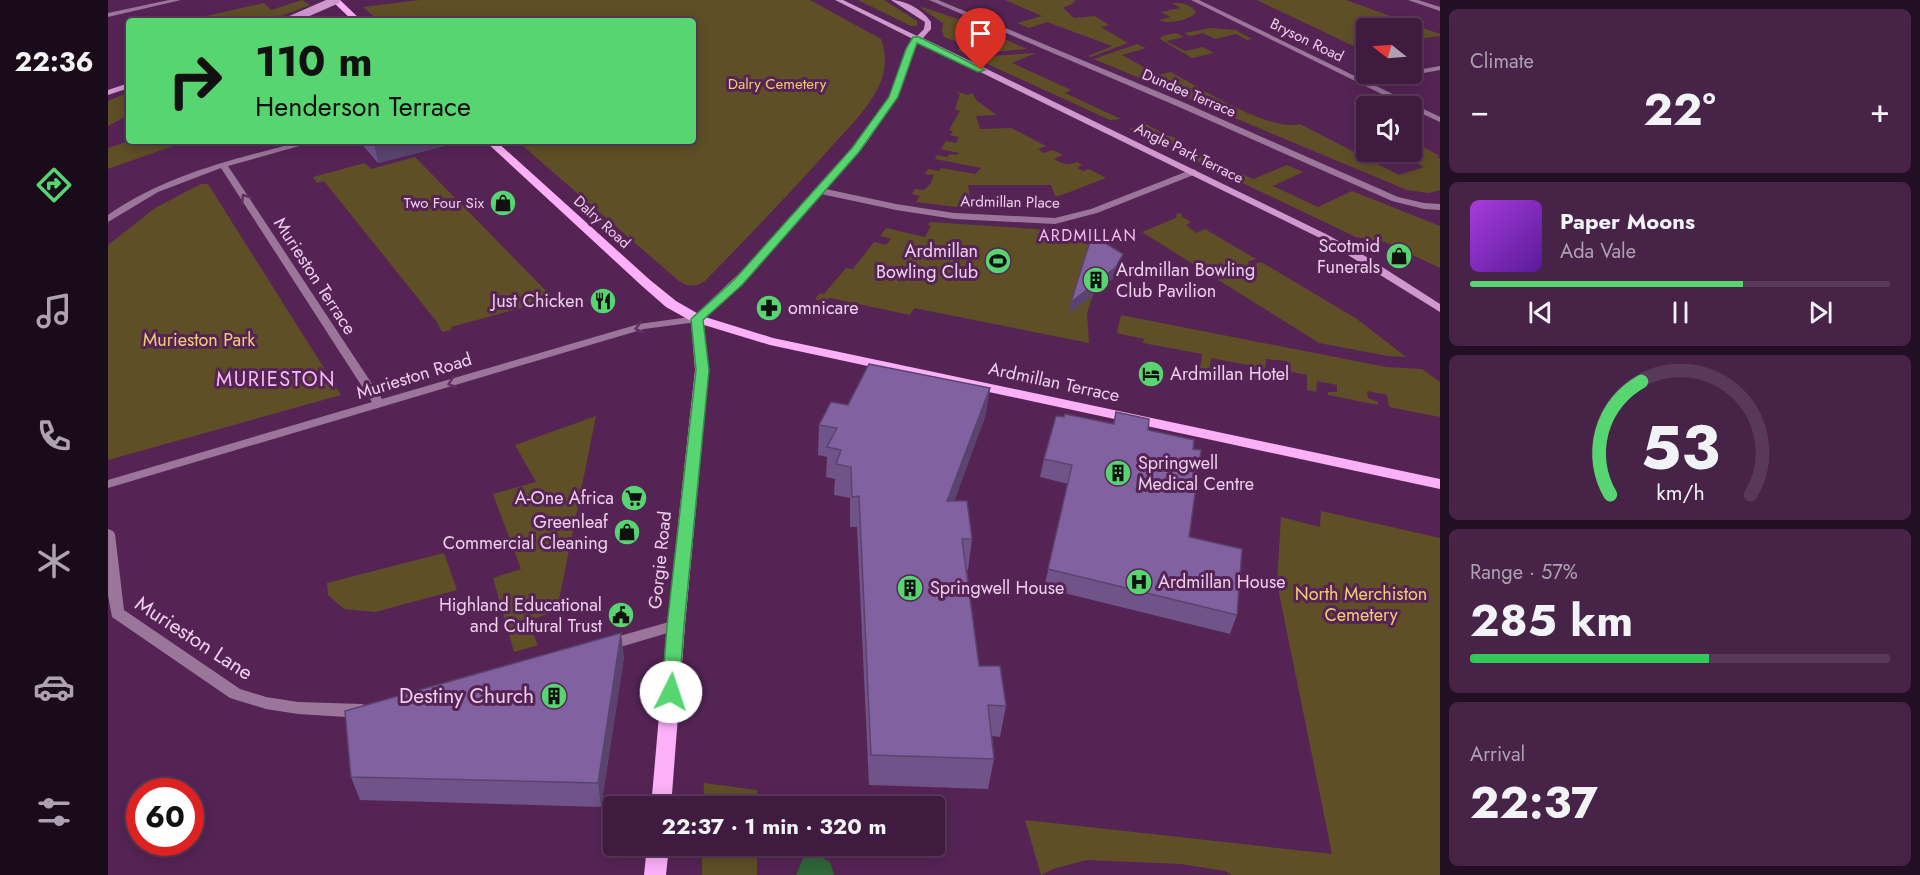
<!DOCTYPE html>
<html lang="en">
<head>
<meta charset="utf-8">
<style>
  :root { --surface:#401b40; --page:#472447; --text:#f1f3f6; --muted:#aea1b1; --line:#593959; --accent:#57d570 }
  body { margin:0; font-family:Jost,sans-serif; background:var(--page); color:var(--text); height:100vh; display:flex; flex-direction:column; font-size:22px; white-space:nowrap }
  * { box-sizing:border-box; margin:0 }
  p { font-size:20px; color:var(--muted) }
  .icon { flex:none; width:33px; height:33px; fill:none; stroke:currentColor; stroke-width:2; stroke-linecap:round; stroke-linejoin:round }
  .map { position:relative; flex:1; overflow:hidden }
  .side { display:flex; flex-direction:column; gap:9px; padding:9px; background:#230f23; width:480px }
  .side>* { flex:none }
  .banner { position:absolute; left:18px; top:18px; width:570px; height:126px; border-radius:6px; box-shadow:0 3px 15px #0003,0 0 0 2px var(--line); background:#57d570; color:#111; overflow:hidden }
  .needle { width:39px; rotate:287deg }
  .controls { position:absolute; left:1248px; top:18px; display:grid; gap:12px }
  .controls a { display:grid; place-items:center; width:66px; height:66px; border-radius:6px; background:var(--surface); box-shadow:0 3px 15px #0003,0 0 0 2px var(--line); font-size:30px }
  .speed { position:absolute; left:18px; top:778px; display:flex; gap:12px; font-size:30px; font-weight:700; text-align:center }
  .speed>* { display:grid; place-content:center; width:78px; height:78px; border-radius:50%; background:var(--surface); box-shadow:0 3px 15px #0003,0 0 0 2px var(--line); line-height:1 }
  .speed .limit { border:9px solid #d22; background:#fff; color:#111 }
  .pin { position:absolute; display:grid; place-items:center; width:51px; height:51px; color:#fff; margin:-62px -26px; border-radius:50% 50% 50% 0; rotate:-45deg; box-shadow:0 0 6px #0007 }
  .pin .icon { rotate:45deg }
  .me { position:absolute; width:66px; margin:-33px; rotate:4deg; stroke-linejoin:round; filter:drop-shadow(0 0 4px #0008) }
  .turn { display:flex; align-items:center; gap:21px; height:126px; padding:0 30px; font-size:27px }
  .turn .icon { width:78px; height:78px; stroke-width:2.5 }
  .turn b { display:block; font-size:42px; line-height:51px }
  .big { font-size:45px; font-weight:700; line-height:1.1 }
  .side .widget { flex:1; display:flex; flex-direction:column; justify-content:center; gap:9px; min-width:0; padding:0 21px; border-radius:9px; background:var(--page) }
  .side .dial { align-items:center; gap:0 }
  .dial svg { height:156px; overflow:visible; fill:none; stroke:var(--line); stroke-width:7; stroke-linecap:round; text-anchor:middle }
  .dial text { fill:var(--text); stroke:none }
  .song { display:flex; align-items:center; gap:18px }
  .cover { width:72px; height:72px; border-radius:9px; background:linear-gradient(135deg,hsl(280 70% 55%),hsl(270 70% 35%)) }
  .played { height:6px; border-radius:3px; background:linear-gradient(90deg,var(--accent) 65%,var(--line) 65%) }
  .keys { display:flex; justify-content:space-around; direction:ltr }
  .heat { display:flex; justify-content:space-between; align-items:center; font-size:33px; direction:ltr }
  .charge { height:9px; border-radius:4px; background:linear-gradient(90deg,#34c759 57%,var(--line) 0) }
  .trip { position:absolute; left:495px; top:796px; width:342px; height:60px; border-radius:6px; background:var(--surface); box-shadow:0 3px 15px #0003,0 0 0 2px var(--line); font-weight:700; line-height:60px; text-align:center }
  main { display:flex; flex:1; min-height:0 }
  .menu { display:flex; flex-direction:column; width:108px; justify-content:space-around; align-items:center; background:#1a0b1a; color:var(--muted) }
  .menu .icon { width:42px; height:42px }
  .menu .on { color:var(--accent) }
  .menu b { font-size:27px; color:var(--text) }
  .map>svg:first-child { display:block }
  .green { fill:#5f4f27 }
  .water { fill:#31653a }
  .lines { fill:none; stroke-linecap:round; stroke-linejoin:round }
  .street { fill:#9b769a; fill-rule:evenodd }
  .secondary { fill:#d197cf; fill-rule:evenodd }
  .primary { fill:#fbb0f8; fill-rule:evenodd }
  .secondary-bridge { stroke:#d197cf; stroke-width:8 }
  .wall { fill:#6f5389 }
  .shaded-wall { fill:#5a446f }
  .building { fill:#81619f; stroke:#5a446f; stroke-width:1.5 }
  .oneway { stroke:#60305f }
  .route { fill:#57d570; stroke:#398a49; stroke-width:1.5 }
  .labels { text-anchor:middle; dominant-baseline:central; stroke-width:6; stroke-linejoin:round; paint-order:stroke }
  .far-street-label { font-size:15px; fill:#eed0ec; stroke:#552455 }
  .far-park-label { font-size:15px; fill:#f3cd70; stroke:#552455 }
  .far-poi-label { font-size:15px; fill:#eed0ec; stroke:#552455; text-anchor:end }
  .far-neighbourhood-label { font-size:16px; letter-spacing:1.5px; fill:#f7bcf5; stroke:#552455 }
  .poi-label { font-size:18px; fill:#eed0ec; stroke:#552455; text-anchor:end }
  .street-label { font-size:18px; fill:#eed0ec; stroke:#552455 }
  .park-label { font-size:18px; fill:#f3cd70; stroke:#552455 }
  .neighbourhood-label { font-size:20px; letter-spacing:1.5px; fill:#f7bcf5; stroke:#552455 }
  .near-street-label { font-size:21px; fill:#eed0ec; stroke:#552455 }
  .near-poi-label { font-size:21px; fill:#eed0ec; stroke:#552455; text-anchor:end }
</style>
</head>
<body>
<main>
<nav class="menu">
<b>22:36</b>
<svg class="icon on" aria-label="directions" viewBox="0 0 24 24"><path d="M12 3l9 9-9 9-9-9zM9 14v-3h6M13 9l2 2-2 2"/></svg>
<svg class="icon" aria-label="music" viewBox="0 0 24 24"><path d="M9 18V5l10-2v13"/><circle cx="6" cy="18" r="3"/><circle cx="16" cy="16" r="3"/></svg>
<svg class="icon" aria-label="phone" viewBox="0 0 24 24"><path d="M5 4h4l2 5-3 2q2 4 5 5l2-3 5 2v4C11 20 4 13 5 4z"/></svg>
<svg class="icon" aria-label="climate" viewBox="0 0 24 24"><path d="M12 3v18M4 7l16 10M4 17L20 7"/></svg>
<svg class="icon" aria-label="car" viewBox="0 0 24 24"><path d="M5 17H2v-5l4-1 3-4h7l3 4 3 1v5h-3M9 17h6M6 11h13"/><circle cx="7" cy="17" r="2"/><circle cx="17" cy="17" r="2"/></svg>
<svg class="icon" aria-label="filters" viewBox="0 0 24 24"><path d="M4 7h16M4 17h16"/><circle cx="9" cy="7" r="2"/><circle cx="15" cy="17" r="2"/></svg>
</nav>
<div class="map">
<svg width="1332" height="875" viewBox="0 0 1332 875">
  <rect width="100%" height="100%" fill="#552455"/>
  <g class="green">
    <path d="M194,0L202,5L160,21H76L156,3L163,10Z"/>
    <path d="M312,0H702L773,39C779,55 778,73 770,88C759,110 740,128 724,146C683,192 640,237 597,281C589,287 579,287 571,281L409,141H585V21H271L255,7Z"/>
    <path d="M750,0H776L809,21V26H803Z"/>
    <path d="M897,0H968L964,4L955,8L966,18L987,16L1001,25L993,27L1020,43L983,57L980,56L1004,46L939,22L921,28L909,23L934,16Z"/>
    <path d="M1149,0H1238L1332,34V36L1304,40V28H1258V49L1254,50Z"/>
    <path d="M1064,3C1073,2 1085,5 1088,13C1081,20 1060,25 1051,20L1063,17L1053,12L1072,8Z"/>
    <path d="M814,7L853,20V33L850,42L836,37L834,31L835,23L813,8Z"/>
    <path d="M859,23L919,49L885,52L857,46Z"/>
    <path d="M1102,28L1128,30L1144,39L1139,40L1128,34L1107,39L1095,33L1082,36L1076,33Z"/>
    <path d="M1068,33L1076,37L1058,41L1077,51L1095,47L1106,53L1084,58L1052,39L1054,36Z"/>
    <path d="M1029,44L1038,48L1014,55L1050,75L1063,72C1092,88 1161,132 1192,124L1291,175L1316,167L1298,157L1315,152L1304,146V141L1332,156L1329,157L1332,159V190L1321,193L1299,190L986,59Z"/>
    <path d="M855,48L882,56L928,53L904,63L963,90L957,93L1013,119L1002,120L849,50Z"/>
    <path d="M847,91L860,95L864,93L869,101L889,115L868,116L872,129L903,128L938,146L930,149L935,153L945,150L955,155L946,159C954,164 960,166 969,162L974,165L969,168L975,171L981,169L998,178L951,196H947L943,185H860L864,209L808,202L812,196L804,194L807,189L816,190L824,182L823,181L826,175L817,174L820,169L831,171L833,168L867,174L873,168L827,159L829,155L839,157L842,154L849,155L851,153L833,149L838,141L848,143L851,137L842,135L845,131L841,130L852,111L847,110L852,94Z"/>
    <path d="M21,92V115L0,126V101Z"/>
    <path d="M1036,123L1056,134L1073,140L1068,143L1145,179L1179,165L1195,172L1165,186L1210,207L1244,191L1332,226V268L1277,242L1248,237L1021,129Z"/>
    <path d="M21,141H79L0,169V148Z"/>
    <path d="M307,157L446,299L343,327V330L334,332L329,322L216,181L209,183L205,177L257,163L263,169Z"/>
    <path d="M93,184H100L233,395L0,460V245L47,208Z"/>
    <path d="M1069,213L1074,214V217L1083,222L1078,225L1088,233L1097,229L1148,259L1139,262L1143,265L1153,262L1249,319L1298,357L1280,356L1211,343L1034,232L1068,218Z"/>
    <path d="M822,222L957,231L1017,267L985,295L979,313L981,343L806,308L802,315L722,298L714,301L707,299L712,293L716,294L738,268L745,269L766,242L778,245L783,239L772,236L778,228L817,237L823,226L820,225Z"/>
    <path d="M1013,315L1278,367L1314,369L1332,382V417L1281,407L1279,395L1259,391L1260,398L1270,402V405L1220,395V392H1229V385L1209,381L1208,392L1199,390V375L1179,371V361L1158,359L1156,382L1140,378V365L1103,358L1101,371L1092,369L1094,354L1035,343L1036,339L1009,333Z"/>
    <path d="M488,416L449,610L420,621L430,645L406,652L385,578L413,569L385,494L428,482L407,445Z"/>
    <path d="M1213,511L1332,538V875H1124L1117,871L1073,864L978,860L945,869L933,875L917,820L1224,854L1169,583L1173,517L1212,527Z"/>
    <path d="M336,553L349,590L267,612L236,609L220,595L219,583Z"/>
    <path d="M596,783L649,790V807H595Z"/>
    <rect x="594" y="846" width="55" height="29"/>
  </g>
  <path class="water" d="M700,855H708L722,862L726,875H688L695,858Z"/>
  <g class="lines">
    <g class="street">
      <path d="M61,0H73L0,17V13Z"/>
      <path d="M821,0H830L1077,103L1290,197L1316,203L1332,204V210L1316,209L1284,201L1071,107Z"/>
      <path d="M1083,0H1091L1255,80L1291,74H1304V71L1332,66V70L1262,83L1332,117V122L1304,109V106H1298Z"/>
      <path d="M1300,0H1310L1332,7V11Z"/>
      <path d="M195,141H209L120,166L274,399L531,324L589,316L594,319L589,322L536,329L0,488V480L264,402L113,168L50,192L0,222V215C59,174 127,159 195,141Z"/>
      <path d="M1085,169L1088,170V174L989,213L947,224L846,219L788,210L713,194L708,191L713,188L788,204L846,213L947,218L983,209Z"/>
      <path d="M0,529L5,531L7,534L16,610L132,689L158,697L190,702L254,704L259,706L262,710L259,714L238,717L190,714L158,709L122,698L4,617L0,595Z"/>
      <path d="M568,620L573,621L575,625L573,629L499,651L494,649L492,645L494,641Z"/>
    </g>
    <g class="secondary">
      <path d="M727,0H735L809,36L816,29L817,22L783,0C797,0 815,10 823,22V29L815,38L1220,235L1257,256L1332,304V312L1214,239L811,42L804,52L789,98L756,146L645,271L593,321H585L584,319L585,317L638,267L750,143L781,98L797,52L805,39Z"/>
      <path d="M21,83V88L0,95V90Z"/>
    </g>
    <g class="primary">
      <path d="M223,0H232L254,21H245Z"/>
      <path d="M377,141H388L542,280L568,301L594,316L665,338L1332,479V489L662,345L596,325L601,370L577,625L563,807H543L559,625L587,370L583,321L558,307L534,286Z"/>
      <path d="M539,846H561L558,875H536Z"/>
    </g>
    <path class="secondary-bridge" d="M180,21L228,0"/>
  </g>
  <g class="wall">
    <path d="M251,141H339L340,145L270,163Z"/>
    <path d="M882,388L877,417L846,501L864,539L860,570H859L871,666L898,706L892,737L884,736L886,759L880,789L761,785L749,527H742V498L726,495L727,479L718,477L719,457L710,455L711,425L740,405Z"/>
    <path d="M1008,412L1040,430L1085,449L1081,537L1129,615L1122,634L936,588L960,484L932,477L936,459L1005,424Z"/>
    <path d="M516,657L493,807L252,800L243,777Z"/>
  </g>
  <g class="shaded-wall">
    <path d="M274,141H339L340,145L270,163L266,143Z"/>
    <path d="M1015,254L1012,266L1005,279L961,314L963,302Z"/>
    <path d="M882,388L877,417L835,532L839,501Z"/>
    <path d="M513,633L516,657L493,807L490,783Z"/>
  </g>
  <g class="building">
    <path d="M263,141H274L266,143Z"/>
    <path d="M984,235L1015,254L1008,267L963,302Z"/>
    <path d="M761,364L882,388L839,501H859L864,539H854L871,666H892L898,706L880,705L886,759L763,755L751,496L744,497L743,467L728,464L733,450L719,447L729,428L711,425L723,402L740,405Z"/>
    <path d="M1008,412L1041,419L1040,430L1086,440L1085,449L1093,450L1081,537L1134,549L1129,615L940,569L964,465L936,459L948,416L956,417L957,414L1006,424Z"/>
    <path d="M513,633L490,783L243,777L237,711Z"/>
  </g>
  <defs><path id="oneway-chevron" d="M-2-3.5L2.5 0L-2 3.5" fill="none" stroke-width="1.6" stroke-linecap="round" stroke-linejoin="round" transform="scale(1.5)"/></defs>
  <g class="oneway">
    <use href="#oneway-chevron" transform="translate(137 198) rotate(-123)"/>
    <use href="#oneway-chevron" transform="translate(531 328) rotate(166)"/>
    <use href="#oneway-chevron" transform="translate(344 383) rotate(163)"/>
  </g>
  <path class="route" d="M805,37H811L877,70L870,72L809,43L790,97L751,152L634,285L595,320L601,370L576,626L571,692L569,697L563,699L557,697L554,692L559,626L588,370L583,319L626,280L744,148L781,97L798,49Z"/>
  <defs>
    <symbol id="shop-disc" viewBox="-11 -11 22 22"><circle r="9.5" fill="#57d570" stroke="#552455"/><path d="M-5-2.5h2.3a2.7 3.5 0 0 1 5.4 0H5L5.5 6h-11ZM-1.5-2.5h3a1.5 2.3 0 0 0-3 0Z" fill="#111"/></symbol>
    <symbol id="stadium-disc" viewBox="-11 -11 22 22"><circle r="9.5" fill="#57d570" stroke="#552455"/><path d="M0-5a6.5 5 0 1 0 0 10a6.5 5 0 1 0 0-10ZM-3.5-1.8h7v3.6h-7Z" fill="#111"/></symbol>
    <symbol id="building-disc" viewBox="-11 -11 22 22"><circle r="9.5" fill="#57d570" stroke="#552455"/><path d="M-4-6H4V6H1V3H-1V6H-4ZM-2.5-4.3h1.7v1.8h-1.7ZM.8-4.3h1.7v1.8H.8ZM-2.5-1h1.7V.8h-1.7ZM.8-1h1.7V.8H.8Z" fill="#111"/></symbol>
    <symbol id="restaurant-disc" viewBox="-11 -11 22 22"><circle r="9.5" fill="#57d570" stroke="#552455"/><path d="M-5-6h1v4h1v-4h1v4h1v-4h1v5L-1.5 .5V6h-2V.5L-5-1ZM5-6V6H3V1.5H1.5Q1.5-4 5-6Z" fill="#111"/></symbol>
    <symbol id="pharmacy-disc" viewBox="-11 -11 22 22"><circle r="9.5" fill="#57d570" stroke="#552455"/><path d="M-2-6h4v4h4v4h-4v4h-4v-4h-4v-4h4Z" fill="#111"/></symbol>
    <symbol id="hotel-disc" viewBox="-11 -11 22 22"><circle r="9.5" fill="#57d570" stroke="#552455"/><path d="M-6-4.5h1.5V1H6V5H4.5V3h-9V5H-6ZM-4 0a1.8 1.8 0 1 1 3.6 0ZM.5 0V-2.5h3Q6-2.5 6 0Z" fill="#111"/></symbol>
    <symbol id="supermarket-disc" viewBox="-11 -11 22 22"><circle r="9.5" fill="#57d570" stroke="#552455"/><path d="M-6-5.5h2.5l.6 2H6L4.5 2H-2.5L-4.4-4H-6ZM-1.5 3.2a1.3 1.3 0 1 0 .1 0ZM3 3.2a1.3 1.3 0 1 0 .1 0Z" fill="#111"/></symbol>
    <symbol id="hospital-disc" viewBox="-11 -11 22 22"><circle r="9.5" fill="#57d570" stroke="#552455"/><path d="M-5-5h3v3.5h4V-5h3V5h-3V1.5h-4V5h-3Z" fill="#111"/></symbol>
    <symbol id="civic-disc" viewBox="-11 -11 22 22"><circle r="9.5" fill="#57d570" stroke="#552455"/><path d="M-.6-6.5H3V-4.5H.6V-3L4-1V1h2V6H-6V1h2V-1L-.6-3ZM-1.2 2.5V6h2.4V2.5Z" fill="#111"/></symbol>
  </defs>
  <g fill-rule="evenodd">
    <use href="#shop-disc" x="380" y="188" width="30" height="30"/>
    <use href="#shop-disc" x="1276" y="241" width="30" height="30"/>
    <use href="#stadium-disc" x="875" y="246" width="30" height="30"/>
    <use href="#building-disc" x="973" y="265" width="30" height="30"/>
    <use href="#restaurant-disc" x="480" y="286" width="30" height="30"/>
    <use href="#pharmacy-disc" x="646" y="293" width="30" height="30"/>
    <use href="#hotel-disc" x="1028" y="359" width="30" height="30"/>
    <use href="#building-disc" x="995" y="458" width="30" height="30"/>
    <use href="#supermarket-disc" x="511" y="483" width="30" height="30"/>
    <use href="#shop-disc" x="504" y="517" width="30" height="30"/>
    <use href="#hospital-disc" x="1016" y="567" width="30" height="30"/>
    <use href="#building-disc" x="787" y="573" width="30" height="30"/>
    <use href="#civic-disc" x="498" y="600" width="30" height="30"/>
    <use href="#building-disc" x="431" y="681" width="30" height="30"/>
  </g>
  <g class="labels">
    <g class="far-street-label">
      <text transform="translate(1199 40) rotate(26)">Bryson Road</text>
      <text transform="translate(1081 93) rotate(23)">Dundee Terrace</text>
      <text transform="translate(1081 153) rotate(26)">Angle Park Terrace</text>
      <text transform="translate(902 202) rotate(1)">Ardmillan Place</text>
      <text transform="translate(494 222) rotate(42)">Dalry Road</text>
    </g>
    <g class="far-park-label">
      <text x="669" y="84">Dalry Cemetery</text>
    </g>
    <g class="far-poi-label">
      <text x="376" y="203">Two Four Six</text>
    </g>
    <g class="far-neighbourhood-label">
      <text x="980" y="235">ARDMILLAN</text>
    </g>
    <g class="poi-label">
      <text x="1272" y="246">Scotmid<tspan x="1272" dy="21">Funerals</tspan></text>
      <text x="870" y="251">Ardmillan<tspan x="870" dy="21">Bowling Club</tspan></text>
      <text x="1008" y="270" text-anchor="start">Ardmillan Bowling<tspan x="1008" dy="21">Club Pavilion</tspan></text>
      <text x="476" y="301">Just Chicken</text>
      <text x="680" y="308" text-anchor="start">omnicare</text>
      <text x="1062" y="374" text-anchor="start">Ardmillan Hotel</text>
      <text x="1030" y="463" text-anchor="start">Springwell<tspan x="1030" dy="21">Medical Centre</tspan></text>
      <text x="506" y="498">A-One Africa</text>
      <text x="500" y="522">Greenleaf<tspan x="500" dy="21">Commercial Cleaning</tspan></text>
      <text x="1050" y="582" text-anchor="start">Ardmillan House</text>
      <text x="822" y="588" text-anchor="start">Springwell House</text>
      <text x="494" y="605">Highland Educational<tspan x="494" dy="21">and Cultural Trust</tspan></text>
    </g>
    <g class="street-label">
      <text transform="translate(207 276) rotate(57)">Murieston Terrace</text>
      <text transform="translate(306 376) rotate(-17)">Murieston Road</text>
      <text transform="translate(946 382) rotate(12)">Ardmillan Terrace</text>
      <text transform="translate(552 560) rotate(-84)">Gorgie Road</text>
    </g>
    <g class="park-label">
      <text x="91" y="340">Murieston Park</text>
      <text x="1253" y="594">North Merchiston<tspan x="1253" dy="21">Cemetery</tspan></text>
    </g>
    <g class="neighbourhood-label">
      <text x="168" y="379">MURIESTON</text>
    </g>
    <g class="near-street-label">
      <text transform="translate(86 638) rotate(33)">Murieston Lane</text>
    </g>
    <g class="near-poi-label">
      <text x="426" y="696">Destiny Church</text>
    </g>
  </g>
</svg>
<div class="controls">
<a><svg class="needle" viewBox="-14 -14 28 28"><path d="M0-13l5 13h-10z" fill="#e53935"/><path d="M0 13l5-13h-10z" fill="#aea1b1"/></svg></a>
<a><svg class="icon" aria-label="sound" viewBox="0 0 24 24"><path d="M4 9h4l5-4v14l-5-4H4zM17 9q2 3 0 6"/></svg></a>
</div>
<div class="speed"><div class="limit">60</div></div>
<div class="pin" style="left:873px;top:70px;background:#d93025"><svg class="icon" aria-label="arrive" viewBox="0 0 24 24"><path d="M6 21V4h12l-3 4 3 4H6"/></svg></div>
<svg class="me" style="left:563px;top:692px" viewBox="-20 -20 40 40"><circle r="19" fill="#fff"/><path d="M0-13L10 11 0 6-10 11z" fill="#57d570"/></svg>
<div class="trip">22:37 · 1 min · 320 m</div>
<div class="banner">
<div class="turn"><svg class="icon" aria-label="right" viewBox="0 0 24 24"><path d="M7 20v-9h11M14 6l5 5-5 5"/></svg><div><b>110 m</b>Henderson Terrace</div></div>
</div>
</div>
<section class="side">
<div class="widget"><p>Climate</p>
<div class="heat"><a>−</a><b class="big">22°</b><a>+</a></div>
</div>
<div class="widget">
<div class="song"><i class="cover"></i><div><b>Paper Moons</b><p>Ada Vale</p></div></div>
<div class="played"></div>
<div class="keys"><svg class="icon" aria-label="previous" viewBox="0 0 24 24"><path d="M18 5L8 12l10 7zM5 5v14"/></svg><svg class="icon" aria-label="pause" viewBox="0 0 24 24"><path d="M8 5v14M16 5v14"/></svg><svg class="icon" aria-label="next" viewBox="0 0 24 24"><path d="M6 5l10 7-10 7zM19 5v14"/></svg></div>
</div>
<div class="widget dial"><svg viewBox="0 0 100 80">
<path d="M14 69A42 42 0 1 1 86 69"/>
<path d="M14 69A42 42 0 0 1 30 11" stroke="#57d570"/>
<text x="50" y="56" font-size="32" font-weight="700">53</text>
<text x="50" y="72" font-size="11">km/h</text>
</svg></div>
<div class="widget"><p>Range · 57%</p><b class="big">285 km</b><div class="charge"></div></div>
<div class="widget"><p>Arrival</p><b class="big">22:37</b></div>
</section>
</main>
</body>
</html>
